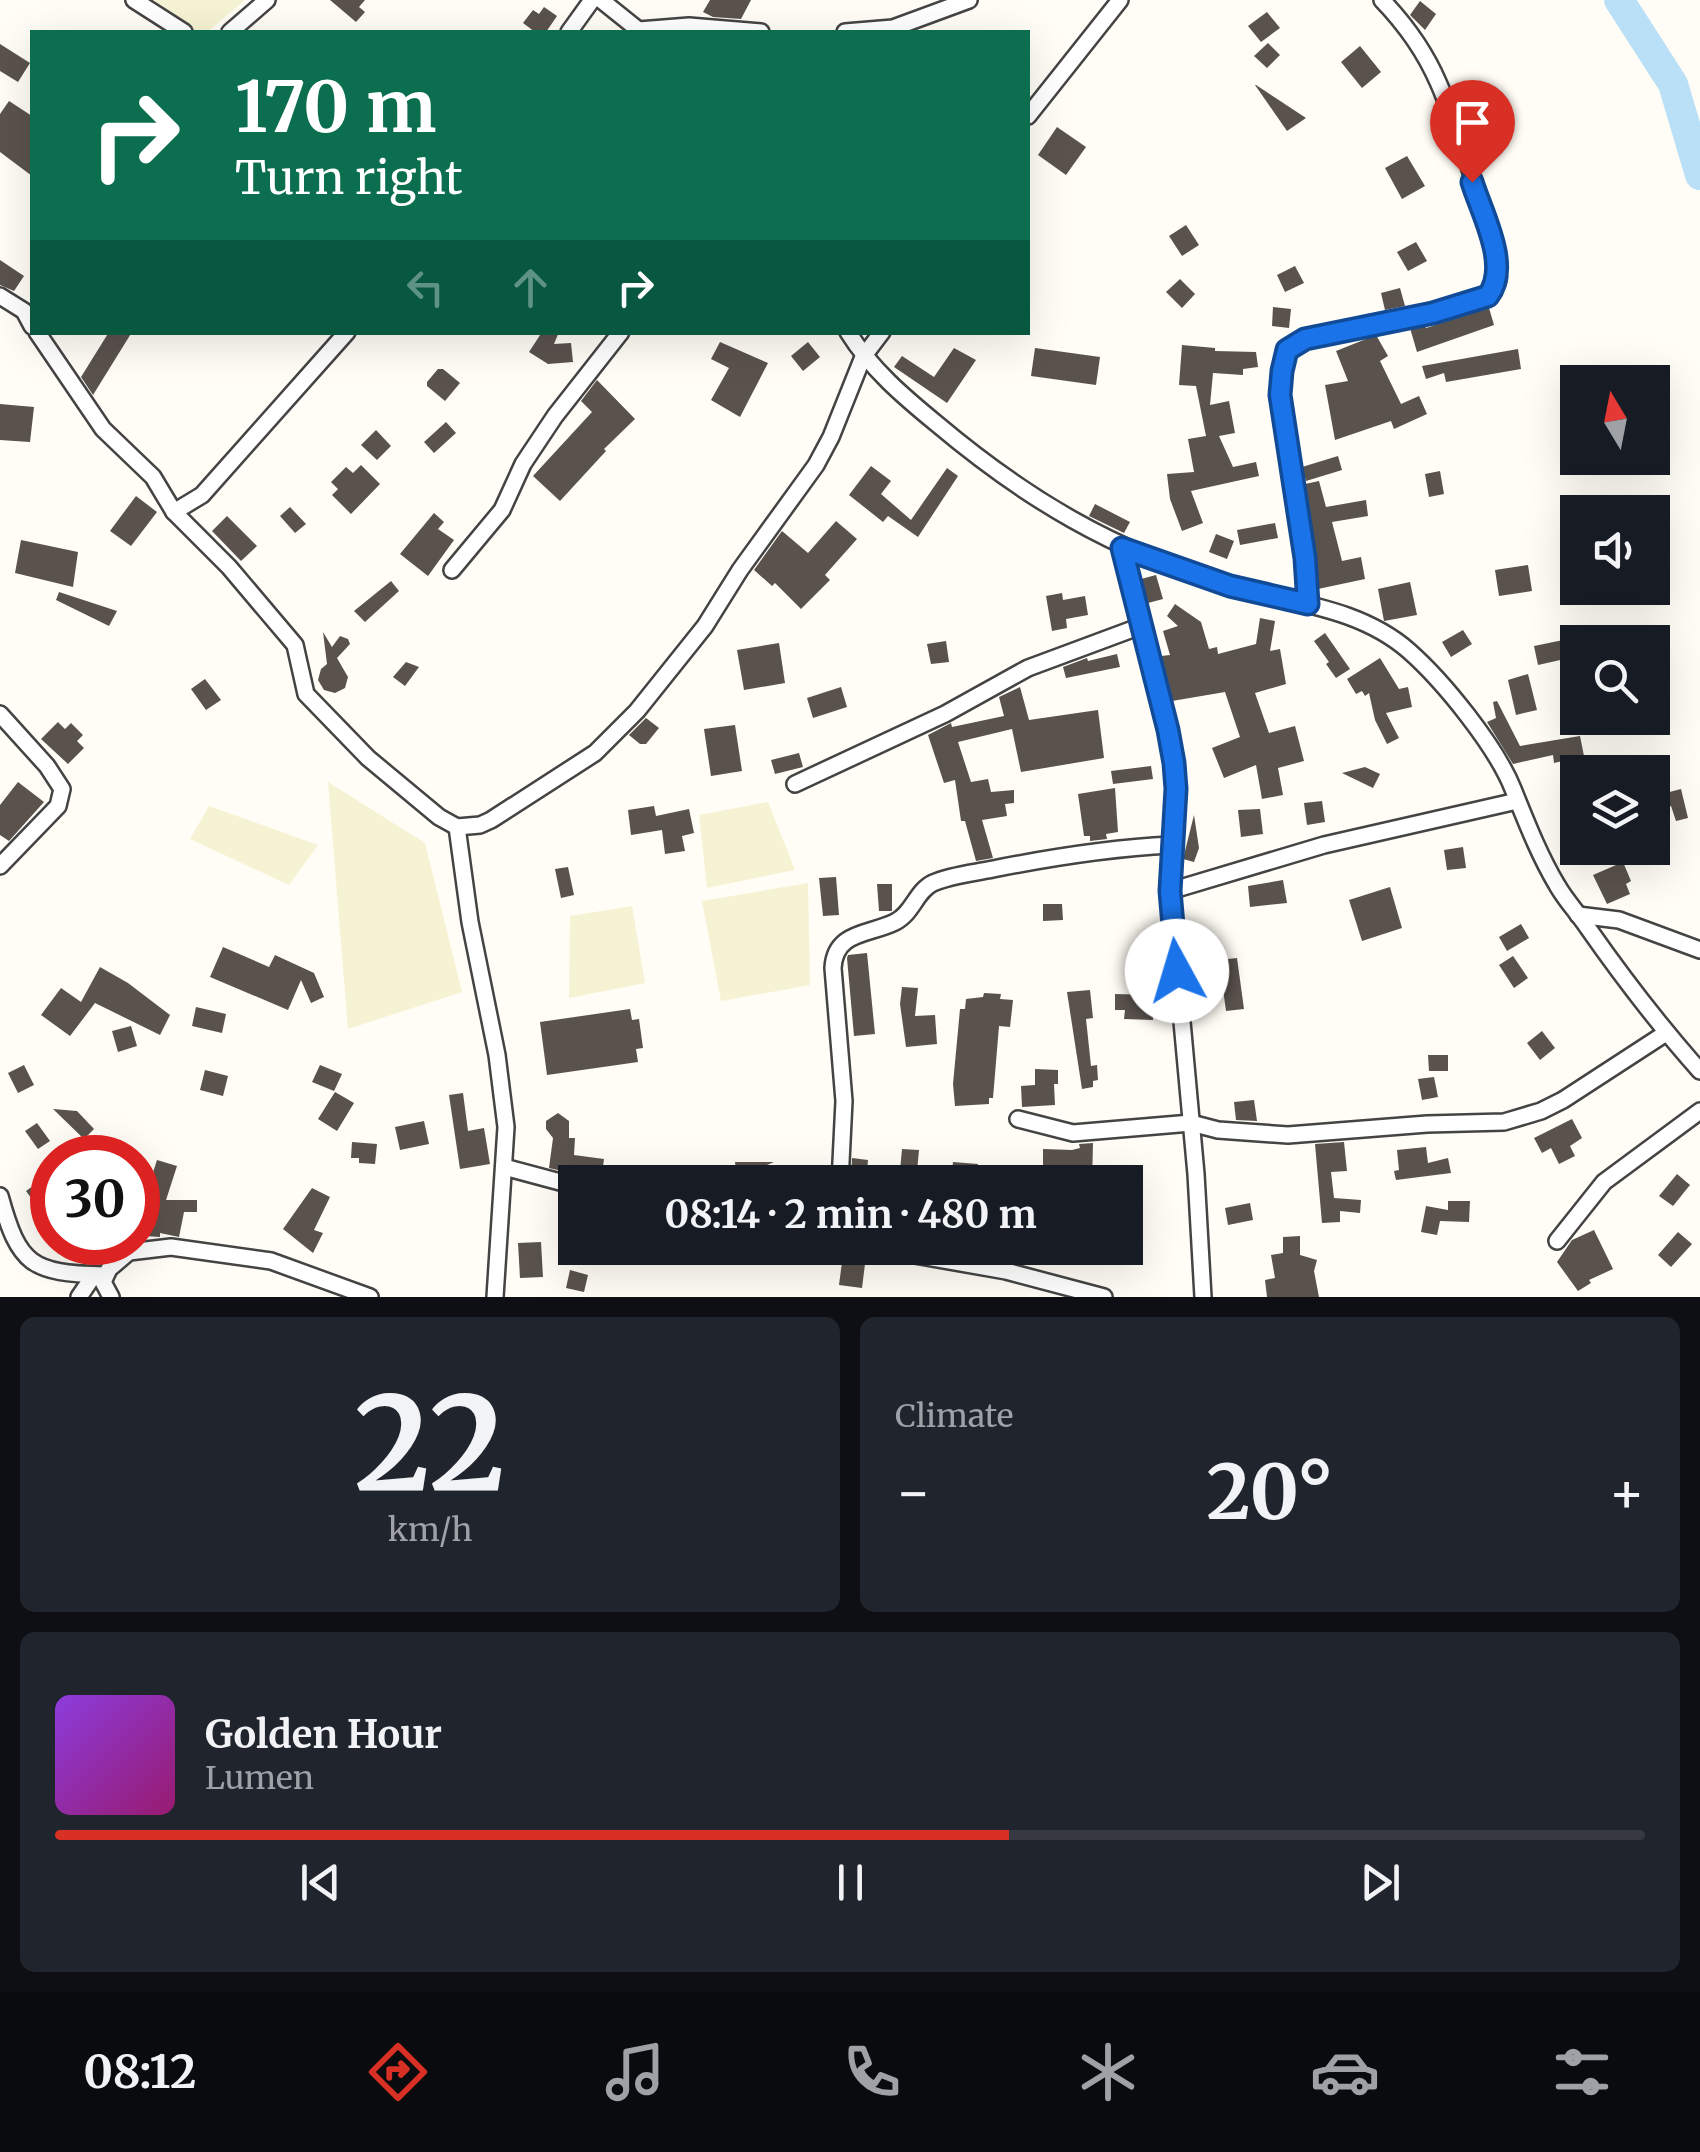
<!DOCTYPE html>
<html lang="en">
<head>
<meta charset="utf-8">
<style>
  :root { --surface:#171b24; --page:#20242c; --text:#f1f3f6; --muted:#9ea1a6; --line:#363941; --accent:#d93025 }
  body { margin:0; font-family:Merriweather,serif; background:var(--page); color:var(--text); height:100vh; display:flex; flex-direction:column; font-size:38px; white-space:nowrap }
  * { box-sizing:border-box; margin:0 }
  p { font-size:32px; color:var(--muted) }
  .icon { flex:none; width:55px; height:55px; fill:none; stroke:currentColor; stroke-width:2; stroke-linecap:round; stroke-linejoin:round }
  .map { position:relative; height:1297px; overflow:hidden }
  .panel { display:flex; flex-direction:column; gap:20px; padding:20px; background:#0d0f14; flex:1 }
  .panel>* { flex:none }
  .hud { position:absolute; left:30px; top:30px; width:1000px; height:305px; border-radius:0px; box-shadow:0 10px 40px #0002; background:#0b6e4f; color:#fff; overflow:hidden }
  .needle { width:65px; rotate:350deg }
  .tools { position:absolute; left:1560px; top:365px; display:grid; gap:20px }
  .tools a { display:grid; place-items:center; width:110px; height:110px; border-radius:0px; background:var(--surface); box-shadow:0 10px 40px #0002; font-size:50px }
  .speed { position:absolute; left:30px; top:1135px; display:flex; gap:20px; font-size:50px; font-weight:700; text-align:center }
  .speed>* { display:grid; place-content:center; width:130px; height:130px; border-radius:50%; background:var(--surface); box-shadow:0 10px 40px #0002; line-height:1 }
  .speed .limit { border:15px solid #d22; background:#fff; color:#111 }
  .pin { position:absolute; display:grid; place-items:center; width:85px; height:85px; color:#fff; margin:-102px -42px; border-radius:50% 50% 50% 0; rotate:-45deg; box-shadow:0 0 10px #0007 }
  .pin .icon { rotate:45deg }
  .me { position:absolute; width:110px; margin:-55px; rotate:354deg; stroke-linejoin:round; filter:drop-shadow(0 0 8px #0008) }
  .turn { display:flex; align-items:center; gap:35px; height:210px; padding:0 40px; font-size:45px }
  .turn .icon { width:130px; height:130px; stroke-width:2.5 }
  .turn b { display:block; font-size:70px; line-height:85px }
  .lanes { display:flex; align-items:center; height:95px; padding:0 40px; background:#0003; justify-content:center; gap:50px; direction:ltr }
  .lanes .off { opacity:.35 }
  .big { font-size:75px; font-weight:700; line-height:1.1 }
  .panel .card { flex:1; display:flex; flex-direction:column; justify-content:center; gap:15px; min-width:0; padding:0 35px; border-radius:15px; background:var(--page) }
  .panel .dial { align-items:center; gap:0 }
  .dial b { font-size:130px; line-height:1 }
  .song { display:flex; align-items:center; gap:30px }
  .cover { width:120px; height:120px; border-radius:15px; background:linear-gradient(135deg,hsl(270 70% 55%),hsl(320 70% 35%)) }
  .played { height:10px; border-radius:5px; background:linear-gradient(90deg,var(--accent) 60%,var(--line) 60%) }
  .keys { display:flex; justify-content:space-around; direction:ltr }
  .heat { display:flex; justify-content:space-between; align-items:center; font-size:55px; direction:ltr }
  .panel .tiles { flex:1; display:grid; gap:20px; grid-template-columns:1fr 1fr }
  .card:last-child { grid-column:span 2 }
  .trip { position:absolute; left:558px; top:1165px; width:585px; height:100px; border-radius:0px; background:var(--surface); box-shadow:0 10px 40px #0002; font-weight:700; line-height:100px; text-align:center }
  .tabs { display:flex; height:160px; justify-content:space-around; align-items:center; background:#090b0e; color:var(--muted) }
  .tabs .icon { width:70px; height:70px }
  .tabs .current { color:var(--accent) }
  .tabs b { font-size:45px; color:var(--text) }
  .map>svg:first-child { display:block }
  .farmland { fill:#f6f3d4 }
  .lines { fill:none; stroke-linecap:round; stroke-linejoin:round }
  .river { stroke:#b9e0f7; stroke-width:30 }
  .building { fill:#5a524d }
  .minor-casing { stroke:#444; stroke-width:20 }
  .minor { stroke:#fff; stroke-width:15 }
  .route-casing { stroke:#114b97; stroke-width:25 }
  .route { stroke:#1a73e8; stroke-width:18 }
</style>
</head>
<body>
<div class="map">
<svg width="1700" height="1297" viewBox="0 0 1700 1297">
  <rect width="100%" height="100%" fill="#fffdf5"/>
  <g class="farmland">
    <path d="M129,0H245L207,32H190Z"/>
    <path d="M328,782L425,843L462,992L348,1029Z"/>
    <path d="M768,802L795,870L707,888L699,815Z"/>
    <path d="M209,806L318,845L289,885L190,839Z"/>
    <path d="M808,883L810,985L721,1001L702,901Z"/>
    <path d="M632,906L645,983L569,998L570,916Z"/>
  </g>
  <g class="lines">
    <path class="river" d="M1619,0L1673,84L1700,175"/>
  </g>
  <g class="building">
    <path d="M330,0H365L359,7L365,12L356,22Z"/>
    <path d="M710,0H751L741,19L713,17L703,12Z"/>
    <path d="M1420,1L1436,14L1425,30L1410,15Z"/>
    <path d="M544,7L557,16L546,32H535L523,23L533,10L539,14Z"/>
    <path d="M1267,12L1280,28L1261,42L1248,26Z"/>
    <path d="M1268,43L1280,55L1267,68L1254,56Z"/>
    <path d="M0,44L30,63L18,82L0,71Z"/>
    <path d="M1360,46L1381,72L1362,88L1341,62Z"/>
    <path d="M1255,85H1256L1306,118L1287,131Z"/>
    <path d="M9,101L32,116V176L0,152V114Z"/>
    <path d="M1057,127L1086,147L1066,175L1038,155Z"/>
    <path d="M1407,156L1425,186L1402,199L1385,168Z"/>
    <path d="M1186,225L1199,245L1182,256L1169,236Z"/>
    <path d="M1416,242L1427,261L1408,271L1397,252Z"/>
    <path d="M0,260L24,276L14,291L0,285Z"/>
    <path d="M1295,266L1304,283L1285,292L1277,275Z"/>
    <path d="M1180,279L1195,294L1182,308L1166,292Z"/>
    <path d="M1400,288L1405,306L1385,310L1381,293Z"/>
    <path d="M1273,307L1291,309L1289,328L1272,326Z"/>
    <path d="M1489,308L1494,325L1417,352L1410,328L1425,325L1426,328Z"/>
    <path d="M109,332H132L93,395L81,377Z"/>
    <path d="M542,332H559L554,344L571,343L573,362L548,364L529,352Z"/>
    <path d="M1376,335L1388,356L1380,361L1401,404L1419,396L1427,414L1394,429L1391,421L1335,440L1325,385L1348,381L1336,351Z"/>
    <path d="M720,342L768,363L740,417L711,400L729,368L711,359Z"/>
    <path d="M808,342L820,357L803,371L791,356Z"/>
    <path d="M1182,345L1215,348V351L1256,352L1258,367L1243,369V375L1213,373L1210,405L1229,401L1235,433L1219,436L1233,467L1256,462L1259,476L1191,491L1203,523L1182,531L1170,499L1167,474L1194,472L1188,439L1206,436L1196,386L1179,385Z"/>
    <path d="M954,348L976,360L947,403L894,367L902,356L934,377Z"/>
    <path d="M1035,348L1100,357L1096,385L1031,376Z"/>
    <path d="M1518,349L1521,369L1446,382L1444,373L1426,379L1422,366Z"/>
    <path d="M438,369H443L460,383L445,401L427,386V382Z"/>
    <path d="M597,380L635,419L604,449L606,451L560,501L533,476L592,412L581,401Z"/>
    <path d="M0,404L34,407L30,442L0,440Z"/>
    <path d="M446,422L456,433L434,453L424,442Z"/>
    <path d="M376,430L391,446L377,460L361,445Z"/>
    <path d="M1338,456L1342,470L1306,481L1302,467Z"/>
    <path d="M361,465L380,484L351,514L332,495L338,489L331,482L346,467L353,473Z"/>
    <path d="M871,466L891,481L881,494L911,520L947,468L958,476L918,537L888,516L883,522L849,495Z"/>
    <path d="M1440,471L1444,494L1429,497L1425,474Z"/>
    <path d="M1319,481L1326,507L1366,500L1368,516L1332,522L1342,561L1361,557L1365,579L1318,589L1305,484Z"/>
    <path d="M136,496L157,512L131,546L110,531Z"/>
    <path d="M1095,504L1130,522L1124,533L1089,516Z"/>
    <path d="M290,507L306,524L295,533L280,516Z"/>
    <path d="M434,513L444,522L438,529L454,540L428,576L400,554Z"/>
    <path d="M227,516L257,546L241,561L212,531Z"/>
    <path d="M836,521L857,539L825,575L830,580L801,609L775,583L772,586L754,570L782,531L808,553Z"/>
    <path d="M1275,523L1278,538L1240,545L1237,530Z"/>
    <path d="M1216,534L1234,541L1227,559L1209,552Z"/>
    <path d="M21,540L78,552L73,587L15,573Z"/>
    <path d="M1528,565L1532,591L1499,596L1495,570Z"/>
    <path d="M1156,575L1163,599L1148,603L1141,579Z"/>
    <path d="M391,581L399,591L365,622L354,611Z"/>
    <path d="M1410,582L1417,615L1384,621L1378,589Z"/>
    <path d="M59,592L117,611L109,626L56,600Z"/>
    <path d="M1062,593L1063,600L1085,596L1088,615L1066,619L1067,628L1052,631L1046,596Z"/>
    <path d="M1175,604L1201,622L1209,649L1217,647L1218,654L1256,644L1260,618L1275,621L1270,651L1280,649L1286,684L1255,693L1269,733L1295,726L1304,761L1278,768L1283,795L1262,799L1256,765L1224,778L1212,748L1240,737L1225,692L1172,701L1161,656L1170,655L1163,631L1178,626L1167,616Z"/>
    <path d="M1463,630L1472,644L1451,657L1442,642Z"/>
    <path d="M323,632L332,647L340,636L348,639L350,644L337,658L348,677L345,688L335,693L324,690L318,680L321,669L327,664Z"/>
    <path d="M1325,633L1350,669L1336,678L1326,664L1329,662L1314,641Z"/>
    <path d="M1578,637V656L1538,665L1534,646Z"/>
    <path d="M946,641L949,662L931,664L927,644Z"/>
    <path d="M779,643L785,683L744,690L737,650Z"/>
    <path d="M1117,654L1120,667L1066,678L1063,667L1087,658L1088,661Z"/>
    <path d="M1380,658L1399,689L1408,687L1412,707L1386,713L1399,738L1387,744L1375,720L1369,693L1365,696L1362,691L1356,694L1347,679Z"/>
    <path d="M406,662L419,667L405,686L393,677Z"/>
    <path d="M1528,674L1537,710L1516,715L1508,680Z"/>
    <path d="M205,679L221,700L206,710L191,689Z"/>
    <path d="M841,687L847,707L813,718L807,698Z"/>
    <path d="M1020,687L1029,720L1098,710L1104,758L1021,772L1012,729L958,742L971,782L988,779L991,792L1014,790V803L1005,804L1007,816L982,820L993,858L976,861L965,821H961L955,780L944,783L928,735L951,723L952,727L1004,716L999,697Z"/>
    <path d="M1497,701L1520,746L1580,736L1584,756L1554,763L1553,755L1513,764L1487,722L1496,718L1493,702Z"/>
    <path d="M646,718L659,728L646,744H640L629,735Z"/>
    <path d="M58,722L65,729L71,723L83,735L77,741L84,748L68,764L41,739Z"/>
    <path d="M735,725L742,771L711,776L704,729Z"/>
    <path d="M799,753L803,767L775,774L771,760Z"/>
    <path d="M1151,766L1153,779L1113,784L1111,771Z"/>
    <path d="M1365,767L1380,774L1373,788L1342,773Z"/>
    <path d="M18,782L44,802L9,841L0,835V805Z"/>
    <path d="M1115,788L1118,832L1106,834L1107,839L1090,841V836H1084L1078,794Z"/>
    <path d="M1681,789L1688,818L1676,821L1671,806L1666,808L1662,794Z"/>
    <path d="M1322,801L1325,822L1307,825L1304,803Z"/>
    <path d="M654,806L656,816L689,809L694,833L682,836L685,851L665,854L662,830L631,835L628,810Z"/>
    <path d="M1260,809L1263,834L1241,837L1238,810Z"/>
    <path d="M1194,815L1199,848L1194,862L1183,859Z"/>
    <path d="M1463,847L1466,868L1447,870L1444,850Z"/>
    <path d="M1623,862L1631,881L1626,884L1630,894L1607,904L1593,875Z"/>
    <path d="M568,867L574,895L561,898L555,869Z"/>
    <path d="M836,877L839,915L823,916L819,878Z"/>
    <path d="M1283,880L1287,903L1250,907L1248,886Z"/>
    <path d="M877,884H892V911H879Z"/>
    <path d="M1390,887L1402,928L1362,941L1349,900Z"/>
    <path d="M1043,904H1062L1063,920L1043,921Z"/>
    <path d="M1521,924L1529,938L1507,951L1499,937Z"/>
    <path d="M223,947L269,967L275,955L314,973L324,997L311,1003L301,980L288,1010L210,977Z"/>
    <path d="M867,953L875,1034L854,1036L847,958L848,955Z"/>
    <path d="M1513,956L1528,978L1514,988L1499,965Z"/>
    <path d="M1237,958L1244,1009L1226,1011L1219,960Z"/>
    <path d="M100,967L128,983L170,1015L160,1035L95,1003L70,1036L41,1015L61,988L81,1002Z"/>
    <path d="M902,987L918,988L915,1016L935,1015L937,1044L906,1047L900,1004Z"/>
    <path d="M1090,990L1093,1018L1086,1019L1091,1066L1097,1065L1098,1080L1093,1081V1087L1082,1089L1067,992Z"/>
    <path d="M984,993L1001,994L1000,999L1013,1000L1010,1027L999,1026L993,1098H989V1104L955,1106L953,1084L960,1009H965L966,999L983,997Z"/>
    <path d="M1115,994L1153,995V1020L1124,1019L1125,1010H1115Z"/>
    <path d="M196,1007L226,1014L222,1033L192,1026Z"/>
    <path d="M630,1009L632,1020L639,1019L643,1048L636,1049L638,1062L547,1075L540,1022Z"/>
    <path d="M131,1026L137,1046L118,1052L112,1031Z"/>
    <path d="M1542,1031L1555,1048L1540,1060L1527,1043Z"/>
    <path d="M1428,1055H1448V1071H1429Z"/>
    <path d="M24,1065L34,1085L18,1093L8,1073Z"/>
    <path d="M320,1065L342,1074L334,1091L312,1082Z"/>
    <path d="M1035,1069L1058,1070V1084H1054L1055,1105L1022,1107L1021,1086L1035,1085Z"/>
    <path d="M205,1070L228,1076L223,1096L200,1090Z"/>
    <path d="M1434,1077L1438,1097L1422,1100L1418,1079Z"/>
    <path d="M335,1092L354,1103L337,1131L318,1119Z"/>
    <path d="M463,1093L468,1131L484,1128L490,1164L460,1169L449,1095Z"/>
    <path d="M1254,1100L1257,1121L1236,1120L1234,1102Z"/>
    <path d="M53,1109L77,1111L94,1129L84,1139Z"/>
    <path d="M558,1113L569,1121V1138H575L574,1155L604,1159L601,1182L585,1181L578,1175L549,1168L553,1138L546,1129V1121Z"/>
    <path d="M1572,1119L1582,1138L1570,1146L1575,1156L1559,1164L1551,1148L1542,1153L1534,1138Z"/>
    <path d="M424,1121L429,1144L400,1150L395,1127Z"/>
    <path d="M37,1123L50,1141L38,1149L25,1131Z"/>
    <path d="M352,1142L377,1144L375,1164L359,1163V1158H351Z"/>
    <path d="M1344,1142L1347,1171L1331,1172L1334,1198L1361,1200L1360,1213L1340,1211V1222L1322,1223L1315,1144Z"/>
    <path d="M1093,1143L1092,1182H1015L1012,1165L1043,1166V1149L1072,1150L1080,1148L1079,1144Z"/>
    <path d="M1426,1147L1428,1163L1448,1158L1451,1173L1396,1180L1394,1171L1399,1170L1397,1150Z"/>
    <path d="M902,1149L919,1150L916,1182H899Z"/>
    <path d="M852,1158L868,1160L866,1182H851Z"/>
    <path d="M157,1160L177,1166L166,1200H197V1212H184L179,1237L160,1233V1237L145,1236L146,1230L138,1229V1219Z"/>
    <path d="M735,1162H774L737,1178Z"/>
    <path d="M953,1162L978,1164L976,1182H951Z"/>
    <path d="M52,1172V1206L42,1213L26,1191Z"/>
    <path d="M1677,1174L1690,1185L1673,1206L1659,1196Z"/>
    <path d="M312,1188L330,1197L314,1230L323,1233L313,1253L283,1229Z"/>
    <path d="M1448,1201H1470L1469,1222L1440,1221L1437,1235L1421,1232L1426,1206L1448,1210Z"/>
    <path d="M1250,1203L1253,1220L1228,1225L1225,1208Z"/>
    <path d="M1594,1230L1613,1269L1589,1280L1591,1283L1578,1291L1557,1262L1572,1240Z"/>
    <path d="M1678,1232L1692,1244L1671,1267L1658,1255Z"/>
    <path d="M1300,1236V1255L1317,1260L1314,1271L1319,1297H1267L1265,1280L1275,1278L1271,1255L1283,1253V1237Z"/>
    <path d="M541,1242L543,1277L520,1278L518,1243Z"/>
    <path d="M842,1262L865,1264L862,1288L839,1285Z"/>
    <path d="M570,1270L588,1275L584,1292L566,1288Z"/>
  </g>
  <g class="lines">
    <defs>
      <g id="minor">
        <path d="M134,0L184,32"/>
        <path d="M601,0L641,32"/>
        <path d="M639,30L689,26L761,32"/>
        <path d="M230,32L267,0"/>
        <path d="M569,32L592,0"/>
        <path d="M845,32L893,28L969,0"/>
        <path d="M1028,116L1120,0"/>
        <path d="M0,296L24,311L32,326"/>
        <path d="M37,332L103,429L153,477L174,512L229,567L295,645L306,694L368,758L439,817L457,827L470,922L497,1055L506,1127L495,1297"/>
        <path d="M848,332C871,369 904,397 937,424C1026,499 1114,551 1225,584C1287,603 1358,606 1409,651C1443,681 1496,746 1513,789C1526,821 1539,855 1557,885C1566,901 1578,913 1588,928C1623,978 1659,1025 1700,1071"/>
        <path d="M174,512L202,495L347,332"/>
        <path d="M1122,548L1168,730L1173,763L1176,789L1170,891L1196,1174L1203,1297"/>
        <path d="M452,570L502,510L523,464L555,416L621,332"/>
        <path d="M1308,605L1305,558L1280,395L1281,371L1287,350L1305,339L1470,304C1482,299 1495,294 1498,280C1502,256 1451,111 1438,82C1425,52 1405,24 1382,0"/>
        <path d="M0,714L47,766L62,789L58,806L0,866"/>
        <path d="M795,784L945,714L1028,668L1141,626"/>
        <path d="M457,827L480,825L491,820L595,753L637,711L705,626L740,570L816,465L831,437L863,357L882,332"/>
        <path d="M1170,891L1324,845L1517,801"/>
        <path d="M1578,915L1619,920L1700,950"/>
        <path d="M1018,1119L1073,1133L1191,1123L1218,1130L1288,1135L1427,1124L1504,1122L1541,1111L1563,1100L1666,1033"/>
        <path d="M504,1167L575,1186"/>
        <path d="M840,1182L844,1101L833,968C835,931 869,935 895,922C913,913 916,891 933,883C951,875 974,873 993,869C1053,857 1111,848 1171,845"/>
        <path d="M0,1196C19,1265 31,1273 104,1275"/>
        <path d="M1557,1241L1604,1182L1700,1111"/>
        <path d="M875,1248L1006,1271L1104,1297"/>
        <path d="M79,1297L94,1275"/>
        <path d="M111,1297L103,1282L109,1269L129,1252L171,1247L271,1261L370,1297"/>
      </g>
    </defs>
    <use href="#minor" class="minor-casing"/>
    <use href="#minor" class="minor"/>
  </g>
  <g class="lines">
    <defs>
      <path id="route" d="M1177,971L1170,891L1176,789L1174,763L1168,730L1122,548L1230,586L1308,604L1305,558L1280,395L1282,371L1287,350L1305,339L1433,313L1488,296C1511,266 1482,214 1472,182"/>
    </defs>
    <use href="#route" class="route-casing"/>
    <use href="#route" class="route"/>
  </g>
</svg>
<div class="tools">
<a><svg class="needle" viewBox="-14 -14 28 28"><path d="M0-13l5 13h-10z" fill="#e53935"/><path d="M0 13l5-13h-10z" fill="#9ea1a6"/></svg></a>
<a><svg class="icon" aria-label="sound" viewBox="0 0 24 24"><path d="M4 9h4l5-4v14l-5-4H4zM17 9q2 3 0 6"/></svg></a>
<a><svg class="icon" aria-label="search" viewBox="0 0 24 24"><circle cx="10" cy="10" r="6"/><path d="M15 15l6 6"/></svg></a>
<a><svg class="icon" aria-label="layers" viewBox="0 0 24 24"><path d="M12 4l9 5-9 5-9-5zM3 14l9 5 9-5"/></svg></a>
</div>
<div class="speed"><div class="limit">30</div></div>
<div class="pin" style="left:1472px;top:182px;background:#d93025"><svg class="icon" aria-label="arrive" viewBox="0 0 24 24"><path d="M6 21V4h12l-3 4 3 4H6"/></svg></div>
<svg class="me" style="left:1177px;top:971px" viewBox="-20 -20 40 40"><circle r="19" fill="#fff"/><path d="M0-13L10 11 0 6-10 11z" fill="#1a73e8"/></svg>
<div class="trip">08:14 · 2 min · 480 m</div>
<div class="hud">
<div class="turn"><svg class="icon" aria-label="right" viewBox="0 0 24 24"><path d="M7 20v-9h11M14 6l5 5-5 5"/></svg><div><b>170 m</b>Turn right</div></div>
<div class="lanes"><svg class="icon off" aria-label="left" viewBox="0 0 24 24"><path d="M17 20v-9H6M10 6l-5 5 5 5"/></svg><svg class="icon off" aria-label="ahead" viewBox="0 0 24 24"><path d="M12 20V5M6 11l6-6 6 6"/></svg><svg class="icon" aria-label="right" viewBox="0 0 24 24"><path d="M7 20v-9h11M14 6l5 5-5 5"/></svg></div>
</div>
</div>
<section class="panel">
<div class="tiles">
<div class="card dial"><b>22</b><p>km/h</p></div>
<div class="card"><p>Climate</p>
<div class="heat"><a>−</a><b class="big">20°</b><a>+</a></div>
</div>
<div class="card">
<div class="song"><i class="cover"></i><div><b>Golden Hour</b><p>Lumen</p></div></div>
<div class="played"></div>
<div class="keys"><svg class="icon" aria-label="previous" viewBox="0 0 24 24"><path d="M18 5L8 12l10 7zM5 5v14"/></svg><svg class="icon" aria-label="pause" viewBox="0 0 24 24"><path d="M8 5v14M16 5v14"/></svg><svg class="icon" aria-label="next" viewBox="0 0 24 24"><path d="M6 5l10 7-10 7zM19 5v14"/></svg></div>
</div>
</div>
</section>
<nav class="tabs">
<b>08:12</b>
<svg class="icon current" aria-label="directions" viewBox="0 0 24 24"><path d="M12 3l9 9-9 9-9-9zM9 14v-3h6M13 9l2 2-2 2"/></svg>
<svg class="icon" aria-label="music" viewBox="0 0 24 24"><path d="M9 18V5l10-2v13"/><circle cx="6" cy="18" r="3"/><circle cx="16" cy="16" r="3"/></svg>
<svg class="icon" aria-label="phone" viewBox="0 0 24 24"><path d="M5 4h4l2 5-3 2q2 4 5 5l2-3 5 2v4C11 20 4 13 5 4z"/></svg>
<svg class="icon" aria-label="climate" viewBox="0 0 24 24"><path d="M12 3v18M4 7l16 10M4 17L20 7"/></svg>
<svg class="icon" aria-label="car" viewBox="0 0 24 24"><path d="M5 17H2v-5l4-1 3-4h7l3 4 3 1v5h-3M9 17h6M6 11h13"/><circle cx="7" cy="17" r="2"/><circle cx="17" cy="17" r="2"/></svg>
<svg class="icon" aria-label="filters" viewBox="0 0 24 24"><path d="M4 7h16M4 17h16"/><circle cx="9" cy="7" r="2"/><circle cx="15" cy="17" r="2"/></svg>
</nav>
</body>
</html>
